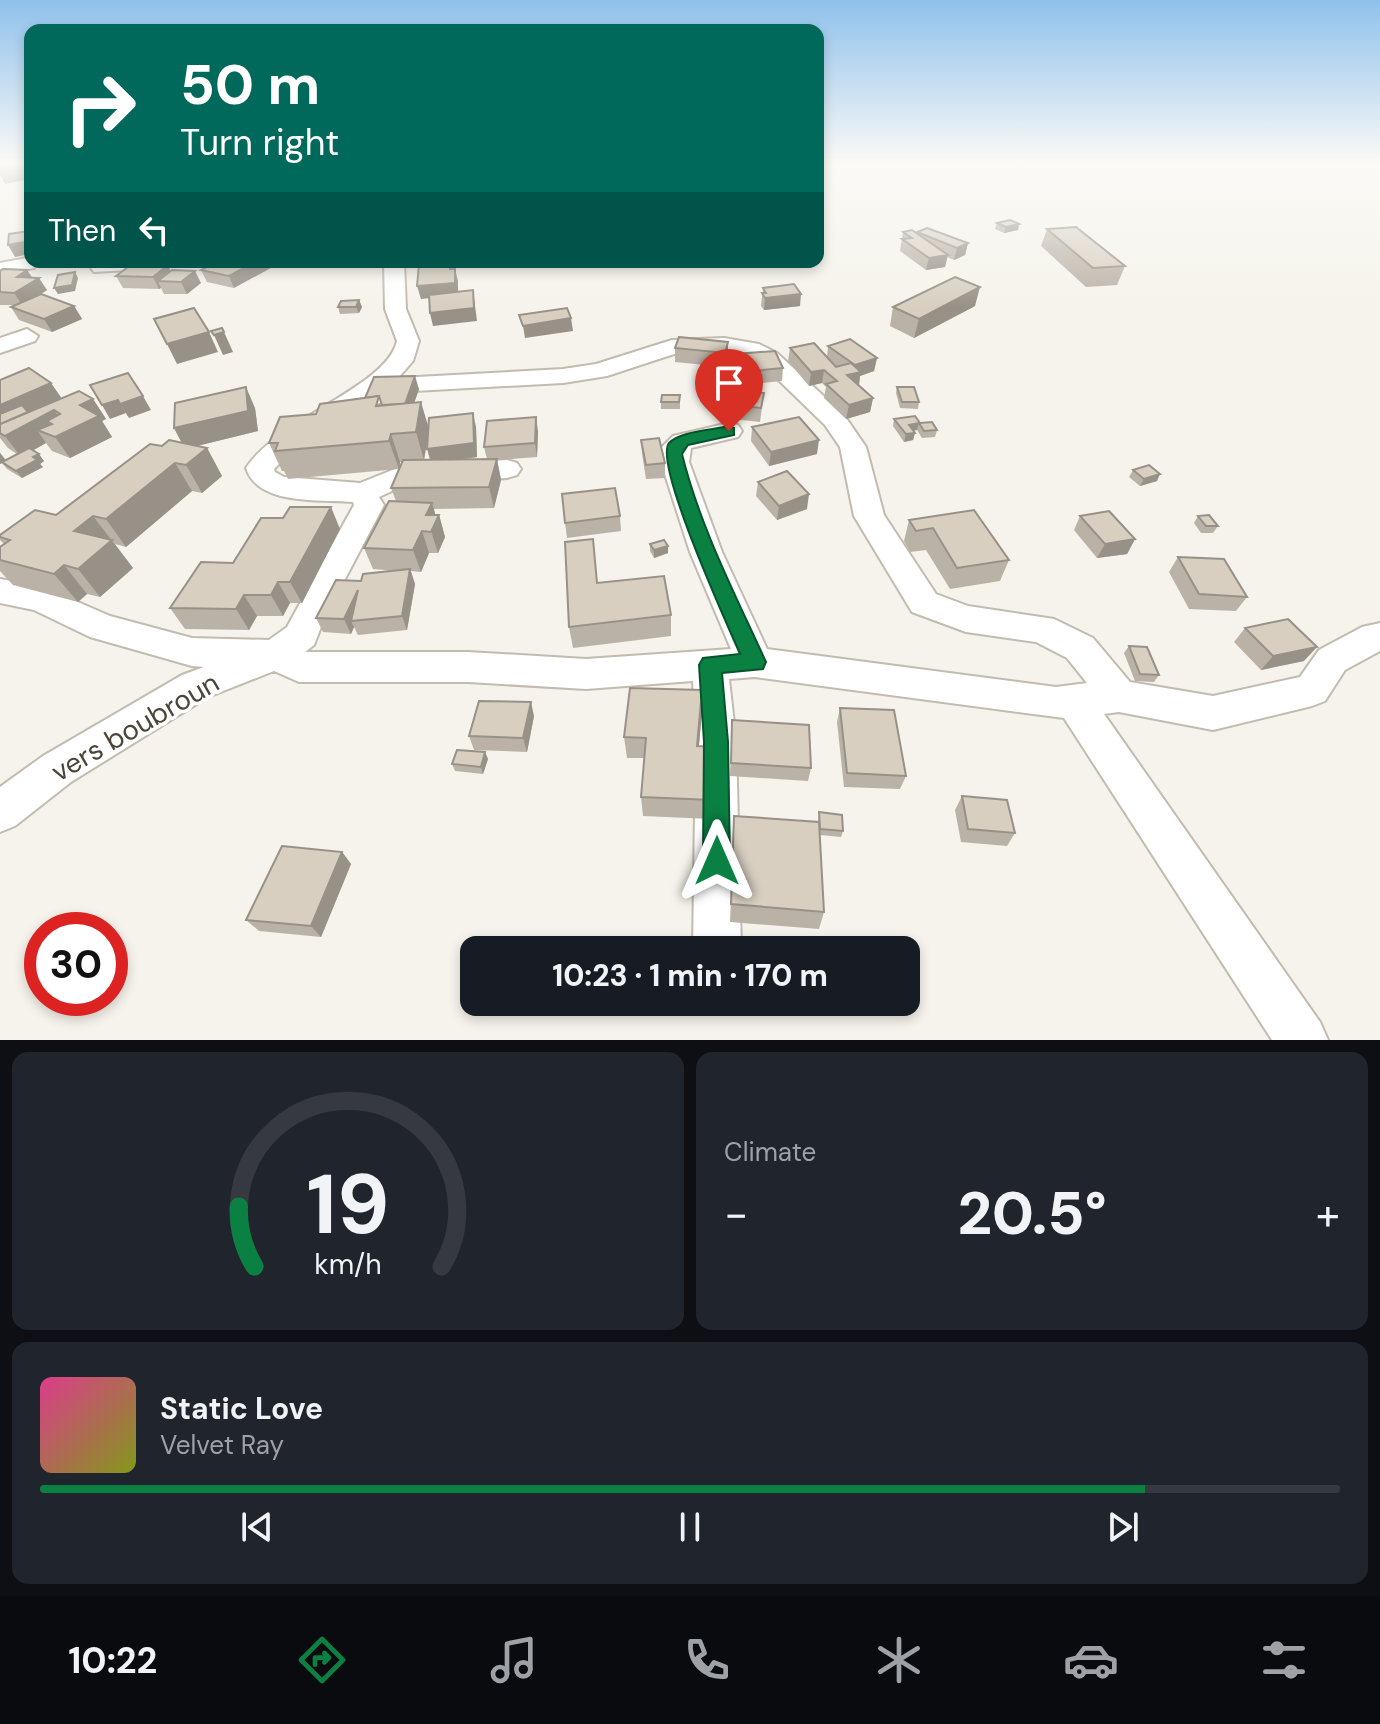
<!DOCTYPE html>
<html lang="en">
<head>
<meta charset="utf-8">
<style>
  :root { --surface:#171b24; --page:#20242c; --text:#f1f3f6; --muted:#9ea1a6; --line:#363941; --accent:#0b8043 }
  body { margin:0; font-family:"DM Sans",sans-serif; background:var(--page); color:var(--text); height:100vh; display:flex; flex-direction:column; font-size:30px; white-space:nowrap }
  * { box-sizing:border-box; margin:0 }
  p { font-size:26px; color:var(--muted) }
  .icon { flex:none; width:44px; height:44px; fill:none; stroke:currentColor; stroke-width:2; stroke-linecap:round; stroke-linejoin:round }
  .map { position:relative; height:1040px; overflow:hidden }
  .drawer { display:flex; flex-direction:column; gap:12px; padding:12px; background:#0d0f14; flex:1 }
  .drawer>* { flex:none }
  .guide { position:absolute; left:24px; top:24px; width:800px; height:244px; border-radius:16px; box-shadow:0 4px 12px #0003; background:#00695c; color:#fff; overflow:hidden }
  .speed { position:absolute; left:24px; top:912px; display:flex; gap:16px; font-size:40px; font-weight:700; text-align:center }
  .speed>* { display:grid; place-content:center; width:104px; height:104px; border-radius:50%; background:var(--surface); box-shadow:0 4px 12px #0003; line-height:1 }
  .speed .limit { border:12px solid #d22; background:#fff; color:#111 }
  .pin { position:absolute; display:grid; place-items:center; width:68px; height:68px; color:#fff; margin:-82px -34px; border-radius:50% 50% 50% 0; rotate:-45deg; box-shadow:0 0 8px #0007 }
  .pin .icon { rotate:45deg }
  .me { position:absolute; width:88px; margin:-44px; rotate:0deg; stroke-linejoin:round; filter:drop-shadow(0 0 6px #0008) }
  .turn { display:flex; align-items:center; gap:28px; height:168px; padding:0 24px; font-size:36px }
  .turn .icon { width:104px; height:104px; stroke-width:2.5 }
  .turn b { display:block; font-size:56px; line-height:68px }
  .then { display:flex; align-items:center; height:76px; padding:0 24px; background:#0003; gap:16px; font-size:30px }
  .big { font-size:60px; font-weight:800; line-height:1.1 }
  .drawer .widget { flex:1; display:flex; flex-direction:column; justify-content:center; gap:12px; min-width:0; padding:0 28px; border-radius:16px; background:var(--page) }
  .drawer .dial { align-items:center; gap:0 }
  .dial svg { height:208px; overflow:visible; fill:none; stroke:var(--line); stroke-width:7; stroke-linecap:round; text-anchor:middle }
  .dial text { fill:var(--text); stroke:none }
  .song { display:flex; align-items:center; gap:24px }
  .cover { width:96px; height:96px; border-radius:12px; background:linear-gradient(135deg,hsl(330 70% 55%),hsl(70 70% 35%)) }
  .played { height:8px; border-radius:4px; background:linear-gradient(90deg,var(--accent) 85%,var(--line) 85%) }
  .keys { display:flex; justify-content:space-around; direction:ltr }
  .heat { display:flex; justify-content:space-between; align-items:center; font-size:44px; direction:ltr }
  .drawer .tiles { flex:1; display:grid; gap:12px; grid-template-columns:1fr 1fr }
  .widget:last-child { grid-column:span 2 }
  .trip { position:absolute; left:460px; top:936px; width:460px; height:80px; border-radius:16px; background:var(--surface); box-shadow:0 4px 12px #0003; font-weight:800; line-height:80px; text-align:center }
  .dock { display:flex; height:128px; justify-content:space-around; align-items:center; background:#090b0e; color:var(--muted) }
  .dock .icon { width:56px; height:56px }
  .dock .current { color:var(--accent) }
  .dock b { font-size:36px; color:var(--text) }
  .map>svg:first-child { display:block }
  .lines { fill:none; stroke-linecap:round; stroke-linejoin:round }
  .minor-casing { stroke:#c2bbae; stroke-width:4 }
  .minor { fill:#fff; fill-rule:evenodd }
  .wall { fill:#bab2a6; fill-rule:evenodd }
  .shaded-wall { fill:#979187; fill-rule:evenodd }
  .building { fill:#d8cfc1; stroke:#979187; stroke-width:2 }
  .route { fill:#0b8043; stroke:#07532c; stroke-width:2 }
  .labels { text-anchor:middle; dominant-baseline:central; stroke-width:7; stroke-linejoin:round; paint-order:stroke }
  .near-street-label { font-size:28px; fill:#4b4439; stroke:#fff }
</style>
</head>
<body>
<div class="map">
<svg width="1380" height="1040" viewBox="0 0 1380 1040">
  <rect width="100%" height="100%" fill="#f6f3ec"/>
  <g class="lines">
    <defs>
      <g id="minor">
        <path d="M27,258L35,262L34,268L0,275V263Z"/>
        <path d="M101,262H174L164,268L94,272L91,268Z"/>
        <path d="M384,262H404L406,309L419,341L413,361L398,378L563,369L596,364L672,340L724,338L759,344L777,353L844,415L866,447L884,515L936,594L968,606L1054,619L1093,638L1130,682L1213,696L1300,677L1319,650L1362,627L1380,623V651L1345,670L1325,701L1312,706L1213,730L1119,712L1104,714L1320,1022L1328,1040H1272L1064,718L755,677L729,679L736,742L741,950L693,949L696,742L693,681L586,689L468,682H299L274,671L208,697L71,782L15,826L0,832V787L43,756L182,675L204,667L192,666L90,637L34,610L0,603V579L41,586L110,616L192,638L269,640L287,627L354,505L353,502C320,499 258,506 246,468C279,418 387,387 397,341L385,309ZM724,352L745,355L761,363L825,425L840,447L854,516L912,612L966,632L1036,642L1067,658L1087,683L1056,687L767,649L722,552L689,462L691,448L738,437L742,431L738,425L729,423L673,436L662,447L661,462L690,552L731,649L586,659L468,652H305L314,645L324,619L384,505L379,497L405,485L507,478L517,475L521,469L517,463L507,460L400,467L360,483L284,477L275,472L274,469L302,441L378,393L563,383L607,376L674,354Z"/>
        <path d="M27,329L38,336L35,341L0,353V338Z"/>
      </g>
    </defs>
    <use href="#minor" class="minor-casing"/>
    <use href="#minor" class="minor"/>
  </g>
  <g class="wall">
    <path d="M997,223L1018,230L1004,233L995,229Z"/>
    <path d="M1047,229L1125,266L1117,285L1086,287L1041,246Z"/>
    <path d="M903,232L916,233L917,232L968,243L965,255L954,260L947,257L945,267L926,270L900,251Z"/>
    <path d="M227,264L234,288L207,282L201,270Z"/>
    <path d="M27,270L32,277L47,290L39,295L74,306L82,319L52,332L19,320L11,307L14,305H0V271Z"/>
    <path d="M171,271L201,283L187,294H164L161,288L159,289L123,288L116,276Z"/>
    <path d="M763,288L800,306L764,310L761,306Z"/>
    <path d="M359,300L362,307L359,313L340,314L338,307Z"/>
    <path d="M975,306L914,338L890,326L893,307Z"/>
    <path d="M728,342V355L725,367L675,362V348Z"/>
    <path d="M828,346L877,358L874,371L860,376L859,385L873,398L870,412L846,419L824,398L826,387L822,383L809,386L788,361L790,348L827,357Z"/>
    <path d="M735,354L783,368L782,381L742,385L735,368Z"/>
    <path d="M0,380L61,398L93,399L106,419L102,421L112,437L70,458L52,451L46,443L32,451L44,461L40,464L43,467L22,478L7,469L2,463L0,464V453L6,460L17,454L8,448L0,438Z"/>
    <path d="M897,387L919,402L918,409L900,408L896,393Z"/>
    <path d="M419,389L414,403L428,427H476L477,457L464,459H487L484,447L538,431L537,457L497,460L501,480L494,508L434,509L435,515H439L445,537L438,553H429L421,572L411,571L415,584L407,630L358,635L354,627L351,634L323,632L316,618L361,581L397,571L373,569L364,548L396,501L391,488L402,462H400L399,469L288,479L284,471H282L269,443ZM428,438L430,460H424Z"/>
    <path d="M764,393L760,422L724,418V413L708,411V397Z"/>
    <path d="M680,395V409H661V402Z"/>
    <path d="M255,408L258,431L196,446L207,448L222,476L202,493L192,491L126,547L115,544L133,568L100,597L87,594L78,602L13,585L0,571V547L4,544L0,540V535L56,515L162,446L182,443L174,428Z"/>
    <path d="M894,419L920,423L937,430L935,437L922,438L917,430L913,431L915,433L913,440L904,442L893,426Z"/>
    <path d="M752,427L817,454L769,466L751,441Z"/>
    <path d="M641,440L665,463V478L646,479L642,454Z"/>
    <path d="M1133,470L1157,481L1140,486L1129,477Z"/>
    <path d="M758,482L807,509L777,520L756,496Z"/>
    <path d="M974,510L1009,560L1000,581L950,589L926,550L910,552L904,541L909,520Z"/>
    <path d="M620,516L621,531L567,538L565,523Z"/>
    <path d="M1080,516L1135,539L1127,554L1097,558L1074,530Z"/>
    <path d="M1198,516L1218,526L1213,533H1201L1194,523Z"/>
    <path d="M340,529L302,603H290L283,616H257L249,630L185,629L170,608L233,563Z"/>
    <path d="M650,544L668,546V553L654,558L650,551Z"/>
    <path d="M1178,557L1247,597L1236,611L1189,609L1169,572Z"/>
    <path d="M671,615V636L573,648L569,627Z"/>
    <path d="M1245,628L1304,661L1261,670L1234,642Z"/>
    <path d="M1129,646L1159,675L1154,682L1135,681L1124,653Z"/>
    <path d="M840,708L906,776L900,789L844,787L837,722Z"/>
    <path d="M702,711L699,746L713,747L711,819L643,816L641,797L644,758H627L624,737Z"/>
    <path d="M534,716L527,752L474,750L469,736Z"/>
    <path d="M732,720L811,768L808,781L730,776Z"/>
    <path d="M485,752L488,759L483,774L455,771L452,764Z"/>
    <path d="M962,796L1015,833L1007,846L961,842L955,810Z"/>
    <path d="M819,812L843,831L841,837L820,835L824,912L819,929L730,922L734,816L818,822Z"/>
    <path d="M342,852L351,864L321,937L259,931L246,920Z"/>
  </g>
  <g class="shaded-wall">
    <path d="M0,162H22L27,172L29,179L5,184L0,175Z"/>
    <path d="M1019,224L1018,230L1004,233L1006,227Z"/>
    <path d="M30,241V254L15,257L8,245Z"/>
    <path d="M968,243L965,255L954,260L957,248Z"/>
    <path d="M948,255L945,267L926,270L929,258Z"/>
    <path d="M255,262H282L234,288L229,276Z"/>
    <path d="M168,265L174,278L158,281L161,288L159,289L153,277Z"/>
    <path d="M455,269L458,281V295L421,299L417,286Z"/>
    <path d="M27,270L34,281L39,278L47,290L23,306L14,293L17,277Z"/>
    <path d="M195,271L201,283L187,294L181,282Z"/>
    <path d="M75,272L78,278L75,291L58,294L54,288Z"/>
    <path d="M980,287L975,306L914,338L919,319Z"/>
    <path d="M473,290L477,321L433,326L430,313Z"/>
    <path d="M801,294L800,306L764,310L765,298Z"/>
    <path d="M359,300L362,307L359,313L356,307Z"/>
    <path d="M74,306L82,319L52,332L44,319Z"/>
    <path d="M571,318L573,331L525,338L523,326Z"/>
    <path d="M209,332L218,352L177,364L167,344Z"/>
    <path d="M224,332L233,352L223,355L214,335Z"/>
    <path d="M728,342V355L725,367V353Z"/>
    <path d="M877,358L874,371L860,376L859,385L847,375L855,365Z"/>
    <path d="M824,370L822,383L809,386L811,372Z"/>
    <path d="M415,376L419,389L409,418L405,404Z"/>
    <path d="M51,383L65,403L54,410L68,431L80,405L93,399L106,419L102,421L112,437L70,458L55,437L37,430L46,443L21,457L5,436L0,433V405ZM47,421L52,424L58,436Z"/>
    <path d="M246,387L255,408L258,431L185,449L174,428Z"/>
    <path d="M143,396L151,410L129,418L120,404Z"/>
    <path d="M873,398L870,412L846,419L849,405Z"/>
    <path d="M118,400L126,413L110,419L102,405Z"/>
    <path d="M421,402L429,429L424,460L416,432Z"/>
    <path d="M473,413L476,427L477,457L431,463L427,449Z"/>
    <path d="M536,417L538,431L537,457L535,443Z"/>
    <path d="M919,423L917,430L907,432L909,425Z"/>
    <path d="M915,433L913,440L904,442L906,434Z"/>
    <path d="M391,434L400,462L399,469L389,441Z"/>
    <path d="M819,440L817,454L769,466L771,452Z"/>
    <path d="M207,448L222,476L202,493L186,465Z"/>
    <path d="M0,453L6,461L0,464Z"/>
    <path d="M39,454L44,461L40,464L43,467L22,478L16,471Z"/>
    <path d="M497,459L501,480L494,508L489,487Z"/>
    <path d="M175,463L192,491L126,547L106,519Z"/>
    <path d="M1160,474L1157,481L1140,486L1144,479Z"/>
    <path d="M809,494L807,509L777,520L779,506Z"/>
    <path d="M432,503L437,520L439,515L445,537L438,553L426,515Z"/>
    <path d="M331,507L340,529L302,603L290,582Z"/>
    <path d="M93,516L133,568L100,597L78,569L74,531Z"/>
    <path d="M422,531L429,553L421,572L413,550Z"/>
    <path d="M1135,539L1127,554L1097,558L1105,544Z"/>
    <path d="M668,546V553L654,558V550Z"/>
    <path d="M64,565L87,594L78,602L54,574Z"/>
    <path d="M410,569L415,584L407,630L402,616Z"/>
    <path d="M278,582L290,603L283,616L271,595Z"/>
    <path d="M358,590L351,621L354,627L351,634L344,619Z"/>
    <path d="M244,595L257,616L249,630L236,609Z"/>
    <path d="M1317,647L1304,661L1261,670L1273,656Z"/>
    <path d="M702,690V711L697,766V746Z"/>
    <path d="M531,702L534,716L527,752L523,738Z"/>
    <path d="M485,752L488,759L483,774L481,767Z"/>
    <path d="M342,852L351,864L321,937L311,926Z"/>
  </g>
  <g class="building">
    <path d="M1010,220L1019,224L1006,227L997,223Z"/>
    <path d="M1076,227L1125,266L1093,268L1047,229Z"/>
    <path d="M927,228L968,243L957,248L917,232Z"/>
    <path d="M912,230L948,255L929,258L902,239L912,238L903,232Z"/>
    <path d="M30,231V241L8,245L9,234Z"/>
    <path d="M217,262L227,264L230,262H255L229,276L201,270Z"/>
    <path d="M450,263V269H455V283L417,286L419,265Z"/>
    <path d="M132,264L168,265L153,277L116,276Z"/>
    <path d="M3,269L27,270L17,277L39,278L14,293L0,292V271Z"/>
    <path d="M172,270L195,271L181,282L158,281Z"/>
    <path d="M75,272L72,285L54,288L58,275Z"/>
    <path d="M955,277L980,287L919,319L893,307Z"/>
    <path d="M794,284L801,294L765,298L762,293H766L763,288Z"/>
    <path d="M473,290L474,308L430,313L429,295Z"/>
    <path d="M41,294L74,306L44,319L11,307Z"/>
    <path d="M359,300L356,307H338L341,301Z"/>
    <path d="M194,308L209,332L167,344L154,319Z"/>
    <path d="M567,308L571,318L523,326L519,315Z"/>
    <path d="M222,328L224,332L214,335L211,331Z"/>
    <path d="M679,337L728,342L725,353L675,348Z"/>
    <path d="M850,339L877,358L855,365L828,346Z"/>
    <path d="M814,343L836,367L851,363L861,372L847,375L873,398L849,405L826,384L837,381L824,370L811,372L790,348Z"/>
    <path d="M775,351L783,368L743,372L735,354Z"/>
    <path d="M29,368L51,383L0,405V380Z"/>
    <path d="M128,373L143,396L120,404L118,400L102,405L90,385Z"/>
    <path d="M415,376L405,404L382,405L379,396L365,398L374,377Z"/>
    <path d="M246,387L248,411L174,428L175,403Z"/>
    <path d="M711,387L764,393L761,408L724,404L726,399L708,397Z"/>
    <path d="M897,387H914L919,402H902Z"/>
    <path d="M79,391L93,399L80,405L99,416L55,437L37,430L52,424L47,421L60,414L54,410L5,436L0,433V424Z"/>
    <path d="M662,395H680L679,402H661Z"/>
    <path d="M379,396L376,406L421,402L416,432L391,434L389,441L275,451L278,443H269L280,417L316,414L320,404Z"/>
    <path d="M22,405L28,412L0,424V414Z"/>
    <path d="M473,413L474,443L427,449L429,418Z"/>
    <path d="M915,416L920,423L932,422L937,430L924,431L919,423L909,425L915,433L906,434L894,419Z"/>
    <path d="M536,417L535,443L484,447L487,421Z"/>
    <path d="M799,417L819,440L771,452L752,427Z"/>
    <path d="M659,438L665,463L646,465L641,440Z"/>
    <path d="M169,440L207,448L186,465L175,463L106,519L93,516L74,531L112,540L78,569L64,565L54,574L0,560V547L10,540L0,537V535L35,510L56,515L150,444L162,446Z"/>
    <path d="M29,448L39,454L33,457L37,460L16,471L2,462Z"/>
    <path d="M497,459L489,487L391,488L403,460Z"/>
    <path d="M1149,465L1160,474L1144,479L1133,470Z"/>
    <path d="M787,471L809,494L779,506L758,482Z"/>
    <path d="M615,488L620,516L565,523L562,494Z"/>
    <path d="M389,501L432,503L426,515H439L431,532L422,531L413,550L364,548Z"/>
    <path d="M290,507H331L290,582H278L271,595H244L236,609L170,608L201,562L233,563L261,518H283Z"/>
    <path d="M974,510L1009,560L957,568L933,528L916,531L909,520Z"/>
    <path d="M1109,511L1135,539L1105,544L1080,516Z"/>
    <path d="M1209,515L1218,526H1206L1198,516Z"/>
    <path d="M593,539L597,583L664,576L671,615L569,627L565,542Z"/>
    <path d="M664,540L668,546L654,550L650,544Z"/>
    <path d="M1178,557L1224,559L1247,597L1199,594Z"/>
    <path d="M410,569L402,616L351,621L358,590L344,619L316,618L336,580L361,581L363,574Z"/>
    <path d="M1288,619L1317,647L1273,656L1245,628Z"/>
    <path d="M1129,646L1147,647L1159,675L1140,674Z"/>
    <path d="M630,688L702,690L697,746L713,747L712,800L641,797L646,738L624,737Z"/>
    <path d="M479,701L531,702L523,738L469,736Z"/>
    <path d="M840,708L894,710L906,776L847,773Z"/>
    <path d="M732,720L809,725L811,768L731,763Z"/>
    <path d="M457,750L485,752L481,767L452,764Z"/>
    <path d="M962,796L1007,800L1015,833L968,829Z"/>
    <path d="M819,812L842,815L843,831L820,829Z"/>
    <path d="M734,816L819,822L824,912L731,904Z"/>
    <path d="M282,846L342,852L311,926L246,920Z"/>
  </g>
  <linearGradient id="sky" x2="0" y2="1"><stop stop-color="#8fc1ec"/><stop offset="0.53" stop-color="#fbfaf6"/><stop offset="1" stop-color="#fbfaf6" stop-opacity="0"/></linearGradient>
  <rect width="1380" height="308" fill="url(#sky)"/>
  <path class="route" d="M729,426L734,428V435L688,445L682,454C700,527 735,594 766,662L763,669L722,673L728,742L730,861L726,870L717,874L707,870L703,861L704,742L699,665L703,658L740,654C728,626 653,463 669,443C680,431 713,430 729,426Z"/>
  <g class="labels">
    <g class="near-street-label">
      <text transform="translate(135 727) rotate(-30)">vers boubroun</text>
    </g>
  </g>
</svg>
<div class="speed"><div class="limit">30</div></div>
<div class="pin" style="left:729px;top:431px;background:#d93025"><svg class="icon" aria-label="arrive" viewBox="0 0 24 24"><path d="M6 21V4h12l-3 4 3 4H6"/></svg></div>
<svg class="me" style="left:717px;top:861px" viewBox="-20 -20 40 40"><path d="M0-17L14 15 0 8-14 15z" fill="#0b8043" stroke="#fff" stroke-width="4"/></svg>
<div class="trip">10:23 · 1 min · 170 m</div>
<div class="guide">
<div class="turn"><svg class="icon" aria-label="right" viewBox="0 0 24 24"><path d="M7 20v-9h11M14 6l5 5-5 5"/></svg><div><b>50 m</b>Turn right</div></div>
<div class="then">Then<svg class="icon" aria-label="left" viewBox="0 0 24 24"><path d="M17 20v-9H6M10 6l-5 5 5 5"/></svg></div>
</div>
</div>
<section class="drawer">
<div class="tiles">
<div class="widget dial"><svg viewBox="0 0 100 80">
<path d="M14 69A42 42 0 1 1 86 69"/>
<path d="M14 69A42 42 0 0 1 8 46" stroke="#0b8043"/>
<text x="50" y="56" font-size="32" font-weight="700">19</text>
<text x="50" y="72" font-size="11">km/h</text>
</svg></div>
<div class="widget"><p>Climate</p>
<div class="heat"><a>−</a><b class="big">20.5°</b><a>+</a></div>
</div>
<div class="widget">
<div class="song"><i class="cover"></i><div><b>Static Love</b><p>Velvet Ray</p></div></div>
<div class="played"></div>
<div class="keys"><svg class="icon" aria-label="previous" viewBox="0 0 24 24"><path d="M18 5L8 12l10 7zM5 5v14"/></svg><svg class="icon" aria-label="pause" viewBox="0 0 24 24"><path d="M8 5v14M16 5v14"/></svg><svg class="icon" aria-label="next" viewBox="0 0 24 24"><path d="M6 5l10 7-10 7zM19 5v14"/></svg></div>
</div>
</div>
</section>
<nav class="dock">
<b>10:22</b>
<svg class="icon current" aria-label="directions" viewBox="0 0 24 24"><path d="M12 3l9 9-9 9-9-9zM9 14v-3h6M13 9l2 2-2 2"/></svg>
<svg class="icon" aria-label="music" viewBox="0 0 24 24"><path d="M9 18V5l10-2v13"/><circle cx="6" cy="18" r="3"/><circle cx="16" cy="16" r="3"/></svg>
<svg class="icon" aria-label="phone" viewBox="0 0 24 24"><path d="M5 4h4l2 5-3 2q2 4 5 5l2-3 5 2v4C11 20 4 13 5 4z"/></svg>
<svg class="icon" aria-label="climate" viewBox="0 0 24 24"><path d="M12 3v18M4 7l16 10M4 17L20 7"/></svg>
<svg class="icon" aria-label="car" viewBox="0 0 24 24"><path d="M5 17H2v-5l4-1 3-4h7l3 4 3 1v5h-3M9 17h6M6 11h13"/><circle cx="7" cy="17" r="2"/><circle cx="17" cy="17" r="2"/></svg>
<svg class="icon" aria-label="filters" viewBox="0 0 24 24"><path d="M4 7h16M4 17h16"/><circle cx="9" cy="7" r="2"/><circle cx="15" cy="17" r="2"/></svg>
</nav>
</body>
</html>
